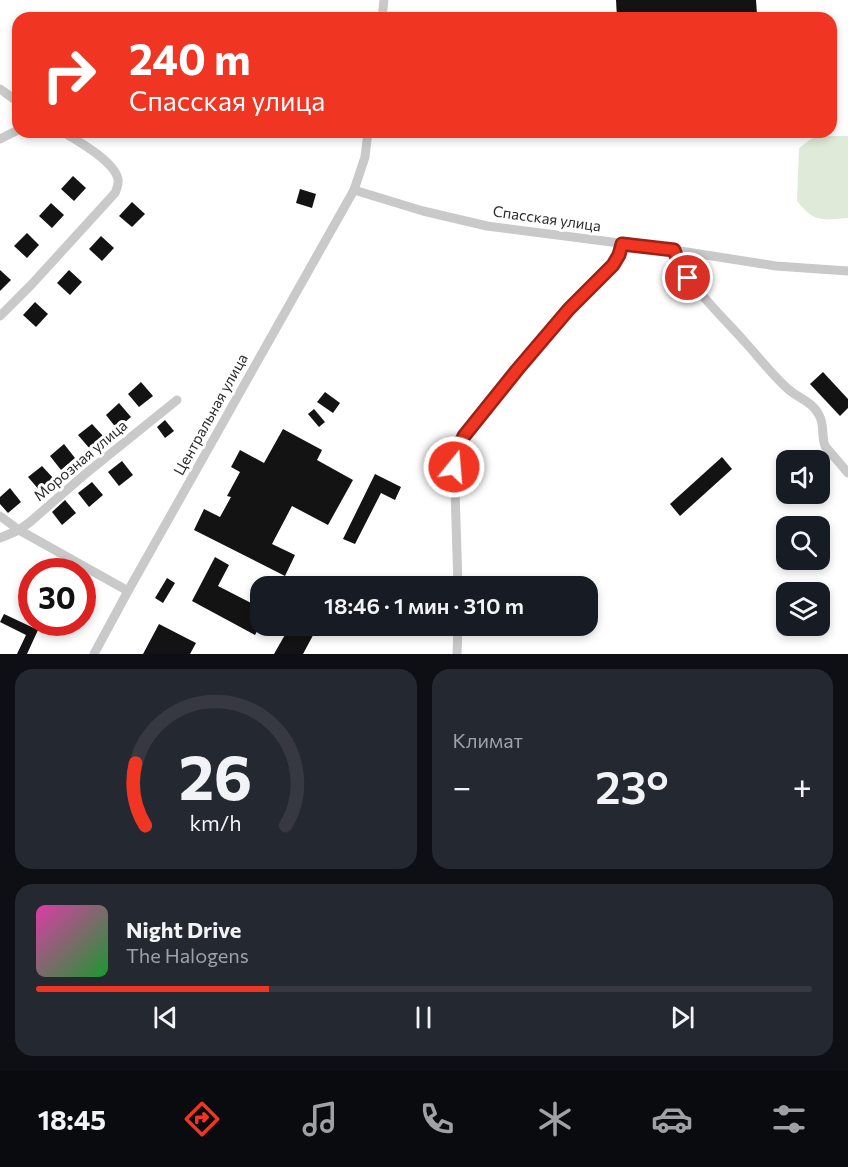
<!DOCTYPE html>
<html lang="ru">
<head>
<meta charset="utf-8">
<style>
  :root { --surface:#171b24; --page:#242831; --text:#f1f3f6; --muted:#9ea1a6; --line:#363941; --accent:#f03522 }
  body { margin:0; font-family:Commissioner,sans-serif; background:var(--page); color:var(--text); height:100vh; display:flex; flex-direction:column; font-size:22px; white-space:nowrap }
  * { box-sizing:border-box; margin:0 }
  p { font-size:20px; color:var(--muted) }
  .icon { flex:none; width:33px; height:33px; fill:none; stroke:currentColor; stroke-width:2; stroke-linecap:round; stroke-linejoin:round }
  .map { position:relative; height:654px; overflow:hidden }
  .panel { display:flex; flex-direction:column; gap:15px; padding:15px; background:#0d0f14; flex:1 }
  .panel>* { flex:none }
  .banner { position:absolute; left:12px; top:12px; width:825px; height:126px; border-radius:18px; box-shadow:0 3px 9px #0003; background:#f03522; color:#fff; overflow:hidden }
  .tools { position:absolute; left:776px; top:450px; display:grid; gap:12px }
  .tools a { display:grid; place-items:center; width:54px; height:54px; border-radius:12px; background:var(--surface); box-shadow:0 3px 9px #0003; font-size:30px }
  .speed { position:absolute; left:18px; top:558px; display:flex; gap:12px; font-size:30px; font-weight:700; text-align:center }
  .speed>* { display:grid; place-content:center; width:78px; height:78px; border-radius:50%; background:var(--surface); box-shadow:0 3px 9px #0003; line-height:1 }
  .speed .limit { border:9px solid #d22; background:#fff; color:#111 }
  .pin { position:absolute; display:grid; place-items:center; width:51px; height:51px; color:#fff; margin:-26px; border:3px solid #fff; border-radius:50%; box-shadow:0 2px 6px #0007 }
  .me { position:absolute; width:66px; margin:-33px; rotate:17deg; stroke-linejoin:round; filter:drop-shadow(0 0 4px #0008) }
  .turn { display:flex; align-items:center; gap:21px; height:126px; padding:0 18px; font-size:27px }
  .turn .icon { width:78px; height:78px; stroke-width:2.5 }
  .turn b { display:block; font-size:42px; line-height:51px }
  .big { font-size:45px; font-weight:600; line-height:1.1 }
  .panel .card { flex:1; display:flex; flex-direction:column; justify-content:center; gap:9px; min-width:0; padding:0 21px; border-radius:18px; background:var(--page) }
  .panel .dial { align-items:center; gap:0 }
  .dial svg { height:156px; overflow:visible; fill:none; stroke:var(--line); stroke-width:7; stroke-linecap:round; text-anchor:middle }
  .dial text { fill:var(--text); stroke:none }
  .song { display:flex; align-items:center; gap:18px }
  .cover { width:72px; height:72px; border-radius:9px; background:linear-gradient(135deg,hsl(320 70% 55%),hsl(130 70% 35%)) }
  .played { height:6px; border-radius:3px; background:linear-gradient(90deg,var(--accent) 30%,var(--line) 30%) }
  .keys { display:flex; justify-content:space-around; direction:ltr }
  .heat { display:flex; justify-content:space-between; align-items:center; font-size:33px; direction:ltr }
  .panel .tiles { flex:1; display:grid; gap:15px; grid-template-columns:1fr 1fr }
  .card:last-child { grid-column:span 2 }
  .trip { position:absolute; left:250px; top:576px; width:348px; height:60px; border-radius:18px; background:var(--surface); box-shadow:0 3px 9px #0003; font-weight:600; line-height:60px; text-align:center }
  .menu { display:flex; height:96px; justify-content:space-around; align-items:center; background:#090b0e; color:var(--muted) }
  .menu .icon { width:42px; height:42px }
  .menu .active { color:var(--accent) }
  .menu b { font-size:27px; color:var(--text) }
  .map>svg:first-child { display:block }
  .green { fill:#dfebd8 }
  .building { fill:#131313 }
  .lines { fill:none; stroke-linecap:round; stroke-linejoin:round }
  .minor { stroke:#c9c9c9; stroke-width:9 }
  .route-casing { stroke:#9c2216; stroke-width:15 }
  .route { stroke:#f03522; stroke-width:10 }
  .labels { text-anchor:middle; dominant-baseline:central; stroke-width:6; stroke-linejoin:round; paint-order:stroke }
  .street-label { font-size:15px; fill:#2c2c2c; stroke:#fff }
</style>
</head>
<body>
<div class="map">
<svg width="848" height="654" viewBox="0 0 848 654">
  <rect width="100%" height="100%" fill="#fff"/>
  <path class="green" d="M815,136H848V218C821,220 815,223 797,201L799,148Z"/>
  <g class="building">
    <path d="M616,0H756L757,14L617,18Z"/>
    <path d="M73,176L86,188L74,201L61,189Z"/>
    <path d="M300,189L316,194L312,208L296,203Z"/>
    <path d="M132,202L145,214L132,227L119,216Z"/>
    <path d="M51,203L64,215L52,228L39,216Z"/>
    <path d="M27,233L39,245L27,258L14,246Z"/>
    <path d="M101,236L114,248L102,261L89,249Z"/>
    <path d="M0,270L11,280L0,291Z"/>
    <path d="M69,270L82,282L70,295L57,283Z"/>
    <path d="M35,302L48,314L36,327L23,315Z"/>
    <path d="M823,372L848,399V408L840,416L810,384Z"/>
    <path d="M141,382L153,396L139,407L128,394Z"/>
    <path d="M325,392L340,403L333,413L317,402Z"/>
    <path d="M119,403L131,417L117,429L106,415Z"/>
    <path d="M314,409L325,422L319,427L308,414Z"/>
    <path d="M165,420L174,431L165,438L157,427Z"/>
    <path d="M92,424L104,437L90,449L78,435Z"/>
    <path d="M283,429L322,450L317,460L353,480L328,525L292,506L272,544L295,555L285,576L194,530L204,509L220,517L231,497L227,496L240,472L231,467L240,450L264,463Z"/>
    <path d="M64,444L75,458L61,470L50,456Z"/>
    <path d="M722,457L732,469L680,516L670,504Z"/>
    <path d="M122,461L133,475L119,486L108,472Z"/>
    <path d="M42,466L54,479L40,491L28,477Z"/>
    <path d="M375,474L401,487L395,500L381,493L355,544L343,539Z"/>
    <path d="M92,482L103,495L89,507L78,493Z"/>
    <path d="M10,488L21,502L8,513L0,504V497Z"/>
    <path d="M65,500L76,513L62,525L52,512Z"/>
    <path d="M215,557L229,565L218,586L261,608V624L255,635L192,601Z"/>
    <path d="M167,578L175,583L163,603L155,598Z"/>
    <path d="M4,614L38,630L27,654H17L26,635L0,622Z"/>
    <path d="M159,624L196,643L190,654H143Z"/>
    <path d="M290,626H318L303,654H274Z"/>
  </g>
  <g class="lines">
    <g class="minor">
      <path d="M382,18L384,0"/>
      <path d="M0,89L18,102"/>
      <path d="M0,139L18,130"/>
      <path d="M354,190L423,211L487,226L674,250L776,266L848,271"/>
      <path d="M674,250C686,283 720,314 744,341C758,356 772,375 788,389C798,398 813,402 819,415C825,425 821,436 825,446L848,473"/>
      <path d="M0,316L32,284L115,193C117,188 119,184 118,179C114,161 78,141 63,132"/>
      <path d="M0,516L19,530L128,591"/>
      <path d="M0,538L19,530L30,522L84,475L177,400"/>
      <path d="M458,586L454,457L464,436L517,370L569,309L613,265L619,255L623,244"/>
      <path d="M94,654L128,591L354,190L365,157L368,132"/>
      <path d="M457,654L458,626"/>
    </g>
  </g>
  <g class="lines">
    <defs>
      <path id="route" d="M454,467V457L464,436L517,370L569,309L613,265L619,255L622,244L674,250L680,266L688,278"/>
    </defs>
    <use href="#route" class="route-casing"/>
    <use href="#route" class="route"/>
  </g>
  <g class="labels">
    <g class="street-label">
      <text transform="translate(547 218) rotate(8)">Спасская улица</text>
      <text transform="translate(210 414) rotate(-61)">Центральная улица</text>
      <text transform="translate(80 460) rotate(-40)">Морозная улица</text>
    </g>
  </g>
</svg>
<div class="tools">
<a><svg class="icon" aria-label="sound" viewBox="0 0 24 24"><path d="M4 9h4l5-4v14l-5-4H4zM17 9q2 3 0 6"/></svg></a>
<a><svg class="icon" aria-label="search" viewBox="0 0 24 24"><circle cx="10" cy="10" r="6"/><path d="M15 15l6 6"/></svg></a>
<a><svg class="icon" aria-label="layers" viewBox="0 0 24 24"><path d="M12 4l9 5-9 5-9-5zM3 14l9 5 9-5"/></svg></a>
</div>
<div class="speed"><div class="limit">30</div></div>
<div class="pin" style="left:688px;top:278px;background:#d93025"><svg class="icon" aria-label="arrive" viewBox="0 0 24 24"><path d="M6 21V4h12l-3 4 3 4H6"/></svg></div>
<svg class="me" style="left:454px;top:467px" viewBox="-20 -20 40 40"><circle r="17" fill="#f03522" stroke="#fff" stroke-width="3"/><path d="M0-11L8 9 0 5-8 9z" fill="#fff"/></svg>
<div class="trip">18:46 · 1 мин · 310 m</div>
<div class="banner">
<div class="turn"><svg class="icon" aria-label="right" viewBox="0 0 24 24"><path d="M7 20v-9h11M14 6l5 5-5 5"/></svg><div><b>240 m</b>Спасская улица</div></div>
</div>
</div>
<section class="panel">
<div class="tiles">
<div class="card dial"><svg viewBox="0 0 100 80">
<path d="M14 69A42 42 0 1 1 86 69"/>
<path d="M14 69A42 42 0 0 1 9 37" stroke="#f03522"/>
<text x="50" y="56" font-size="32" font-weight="700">26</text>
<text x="50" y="72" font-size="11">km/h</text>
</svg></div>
<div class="card"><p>Климат</p>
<div class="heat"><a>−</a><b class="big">23°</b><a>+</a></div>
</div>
<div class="card">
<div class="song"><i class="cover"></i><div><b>Night Drive</b><p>The Halogens</p></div></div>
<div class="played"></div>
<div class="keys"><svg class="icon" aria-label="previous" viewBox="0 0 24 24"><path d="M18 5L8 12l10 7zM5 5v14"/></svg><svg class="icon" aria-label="pause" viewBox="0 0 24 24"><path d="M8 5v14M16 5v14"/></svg><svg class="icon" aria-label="next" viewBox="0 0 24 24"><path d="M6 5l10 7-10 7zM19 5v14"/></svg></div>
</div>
</div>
</section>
<nav class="menu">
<b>18:45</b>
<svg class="icon active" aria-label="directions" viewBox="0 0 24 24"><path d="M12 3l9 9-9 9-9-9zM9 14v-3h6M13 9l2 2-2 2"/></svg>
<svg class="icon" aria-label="music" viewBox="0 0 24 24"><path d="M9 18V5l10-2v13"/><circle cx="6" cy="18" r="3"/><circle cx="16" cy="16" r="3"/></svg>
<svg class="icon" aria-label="phone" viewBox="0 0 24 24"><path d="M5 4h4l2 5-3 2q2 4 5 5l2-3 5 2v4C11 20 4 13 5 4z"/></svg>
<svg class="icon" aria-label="climate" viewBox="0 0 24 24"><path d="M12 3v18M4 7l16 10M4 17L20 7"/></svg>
<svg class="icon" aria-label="car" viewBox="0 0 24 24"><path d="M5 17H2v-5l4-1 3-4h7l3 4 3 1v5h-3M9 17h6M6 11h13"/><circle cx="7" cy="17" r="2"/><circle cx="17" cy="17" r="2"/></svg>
<svg class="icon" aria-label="filters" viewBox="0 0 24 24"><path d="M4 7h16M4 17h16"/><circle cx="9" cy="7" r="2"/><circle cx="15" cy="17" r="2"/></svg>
</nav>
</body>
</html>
